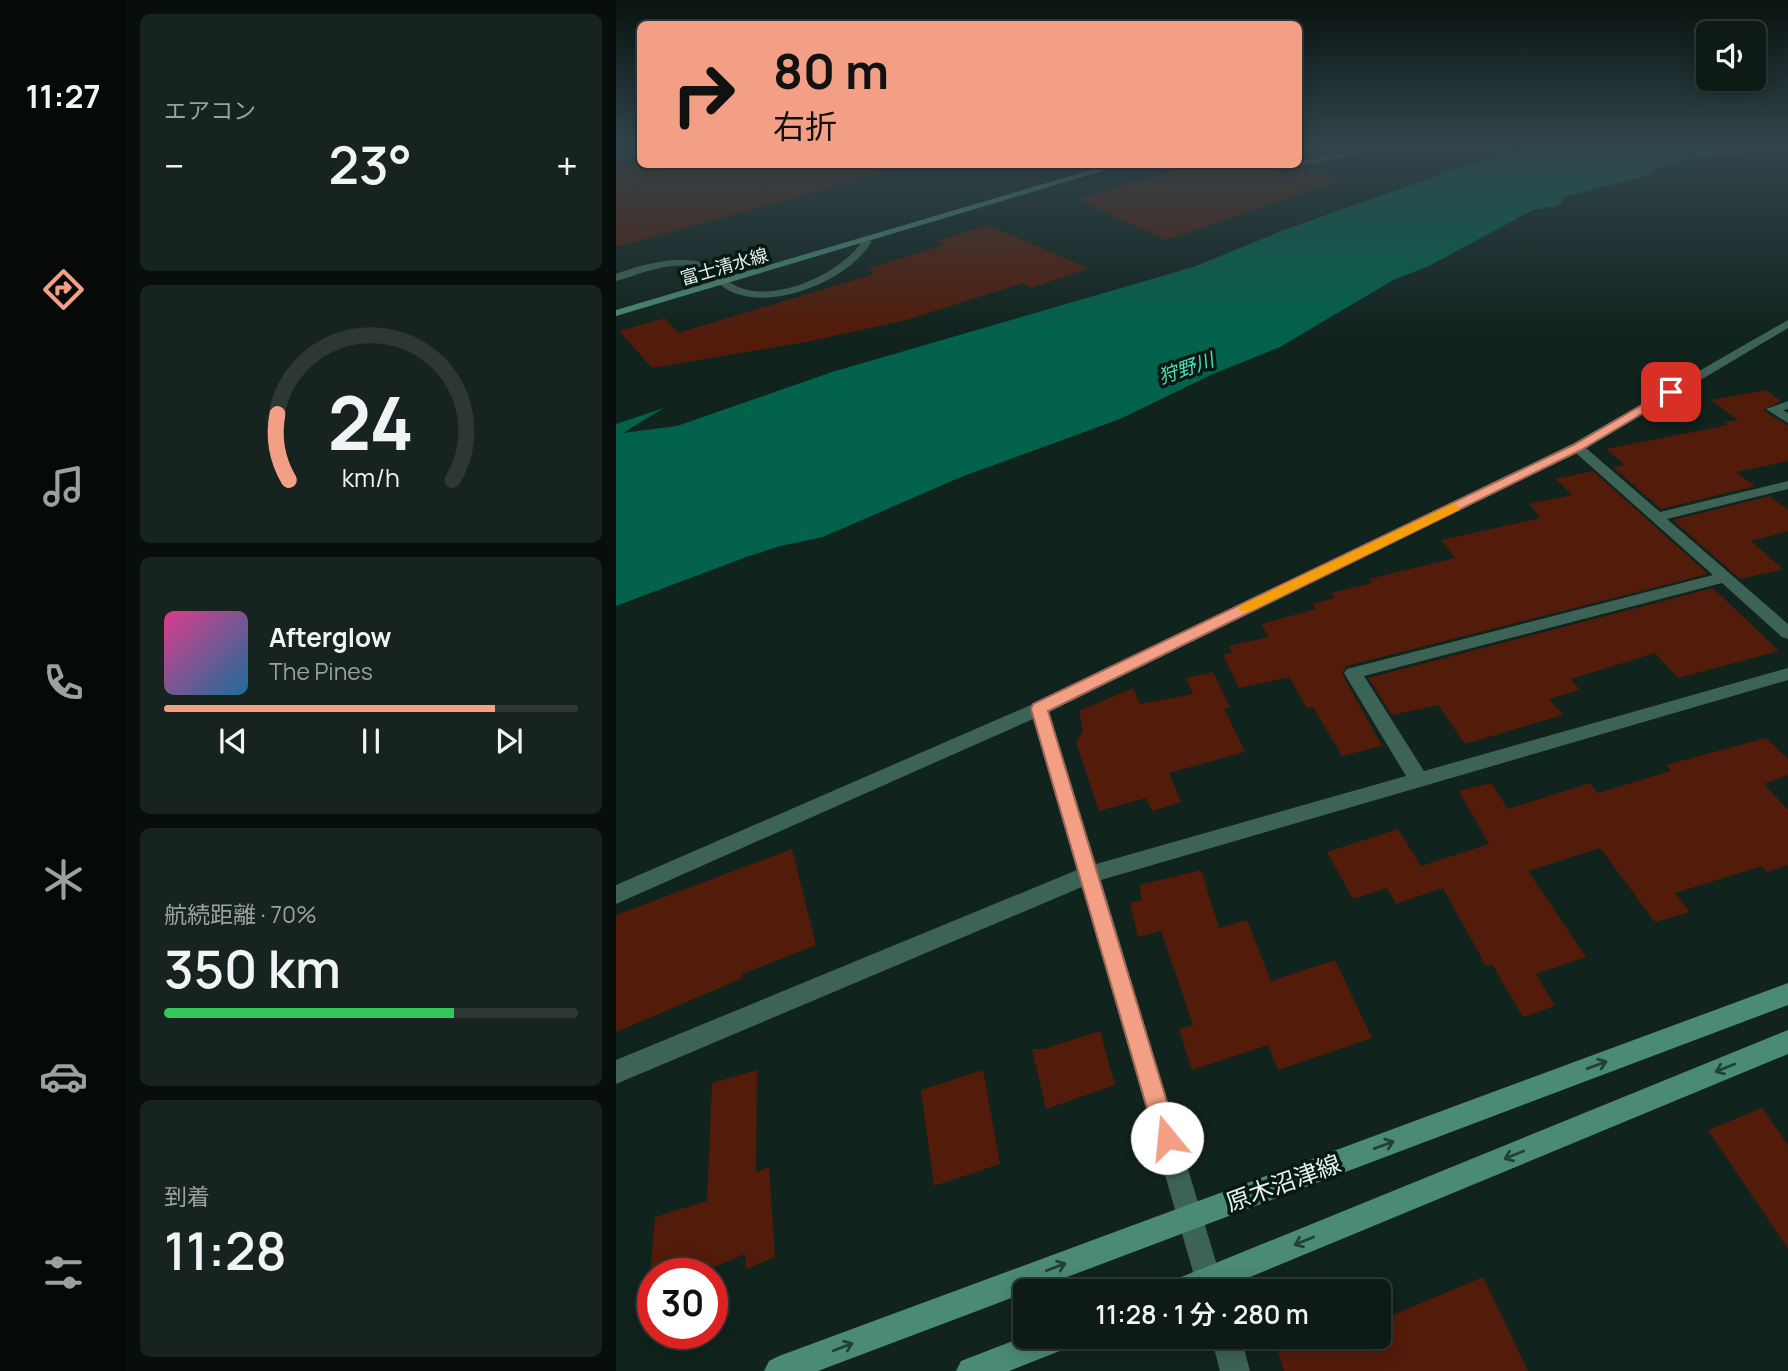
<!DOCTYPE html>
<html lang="ja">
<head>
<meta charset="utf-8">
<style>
  :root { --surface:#0d1a16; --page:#16231f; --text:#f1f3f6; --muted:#9aa1a1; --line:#2d3835; --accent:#f39f85 }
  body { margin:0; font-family:Manrope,"Noto Sans JP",sans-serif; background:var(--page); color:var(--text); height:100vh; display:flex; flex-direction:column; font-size:26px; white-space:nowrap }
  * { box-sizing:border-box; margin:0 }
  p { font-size:23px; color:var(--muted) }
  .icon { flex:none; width:38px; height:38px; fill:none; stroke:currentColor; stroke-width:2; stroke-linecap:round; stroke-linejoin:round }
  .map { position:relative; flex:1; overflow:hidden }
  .sheet { display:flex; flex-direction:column; gap:14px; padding:14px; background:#070e0c; width:490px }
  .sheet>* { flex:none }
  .guide { position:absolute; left:21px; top:21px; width:665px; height:147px; border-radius:10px; box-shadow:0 4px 18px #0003,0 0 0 2px var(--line); background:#f39f85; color:#111; overflow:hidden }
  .tools { position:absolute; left:1080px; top:21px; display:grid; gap:14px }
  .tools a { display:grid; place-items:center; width:70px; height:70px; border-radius:10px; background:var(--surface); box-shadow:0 4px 18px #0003,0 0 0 2px var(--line); font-size:35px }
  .speed { position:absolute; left:21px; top:1258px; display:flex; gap:14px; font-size:35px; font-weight:700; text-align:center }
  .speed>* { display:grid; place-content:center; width:91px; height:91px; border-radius:50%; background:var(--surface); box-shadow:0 4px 18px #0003,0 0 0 2px var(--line); line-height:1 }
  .speed .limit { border:10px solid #d22; background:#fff; color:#111 }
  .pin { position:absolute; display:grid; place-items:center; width:60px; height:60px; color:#fff; margin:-30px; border-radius:14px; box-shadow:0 4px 10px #0006 }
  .me { position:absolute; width:77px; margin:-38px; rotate:343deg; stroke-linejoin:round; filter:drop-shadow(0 0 5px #0008) }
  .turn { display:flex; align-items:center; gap:24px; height:147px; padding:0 21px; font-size:32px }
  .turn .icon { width:91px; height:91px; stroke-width:2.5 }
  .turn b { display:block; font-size:49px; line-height:60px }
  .big { font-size:52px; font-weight:600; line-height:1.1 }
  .sheet .widget { flex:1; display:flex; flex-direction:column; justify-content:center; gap:10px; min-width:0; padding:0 24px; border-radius:10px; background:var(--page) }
  .sheet .dial { align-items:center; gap:0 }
  .dial svg { height:182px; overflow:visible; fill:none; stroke:var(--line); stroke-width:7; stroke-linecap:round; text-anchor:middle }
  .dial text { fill:var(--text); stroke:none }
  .song { display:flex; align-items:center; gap:21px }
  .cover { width:84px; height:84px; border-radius:10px; background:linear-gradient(135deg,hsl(330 70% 55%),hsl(200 70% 35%)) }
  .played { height:7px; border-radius:4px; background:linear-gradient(90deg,var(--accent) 80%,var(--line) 80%) }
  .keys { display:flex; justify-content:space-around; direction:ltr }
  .heat { display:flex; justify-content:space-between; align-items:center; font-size:38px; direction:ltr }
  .charge { height:10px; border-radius:5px; background:linear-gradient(90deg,#34c759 70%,var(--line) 0) }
  .trip { position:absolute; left:397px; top:1279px; width:378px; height:70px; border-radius:10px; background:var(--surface); box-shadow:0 4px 18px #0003,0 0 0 2px var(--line); font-weight:600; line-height:70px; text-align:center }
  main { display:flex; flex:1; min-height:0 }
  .tabs { display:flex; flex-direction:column; width:126px; justify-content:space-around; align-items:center; background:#050a09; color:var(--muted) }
  .tabs .icon { width:49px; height:49px }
  .tabs .selected { color:var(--accent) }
  .tabs b { font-size:32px; color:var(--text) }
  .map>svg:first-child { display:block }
  .water { fill:#02624b }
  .building { fill:#531b0a }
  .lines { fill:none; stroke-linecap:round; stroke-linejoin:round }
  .minor { fill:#3d6356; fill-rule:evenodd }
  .secondary { fill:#4b8a75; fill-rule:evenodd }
  .oneway { stroke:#1f4136 }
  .route { fill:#f39f85; stroke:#9e6756; stroke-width:2 }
  .slow { fill:#f59e0b }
  .labels { text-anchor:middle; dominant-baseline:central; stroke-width:7; stroke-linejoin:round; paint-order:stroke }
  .far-street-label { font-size:18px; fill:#e6f1ed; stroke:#081914 }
  .far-water-label { font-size:19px; font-style:italic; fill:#4fe0b5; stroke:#081914 }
  .near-street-label { font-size:24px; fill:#e6f1ed; stroke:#081914 }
</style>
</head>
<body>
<main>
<nav class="tabs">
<b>11:27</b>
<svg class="icon selected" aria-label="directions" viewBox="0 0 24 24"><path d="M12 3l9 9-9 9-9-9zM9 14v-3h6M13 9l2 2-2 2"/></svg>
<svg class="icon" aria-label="music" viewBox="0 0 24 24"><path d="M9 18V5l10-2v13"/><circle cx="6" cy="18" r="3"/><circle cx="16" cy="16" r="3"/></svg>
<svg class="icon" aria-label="phone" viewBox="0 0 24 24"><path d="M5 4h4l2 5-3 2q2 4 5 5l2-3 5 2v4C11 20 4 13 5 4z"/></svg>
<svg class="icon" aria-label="climate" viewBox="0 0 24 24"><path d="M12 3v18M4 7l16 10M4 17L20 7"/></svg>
<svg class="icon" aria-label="car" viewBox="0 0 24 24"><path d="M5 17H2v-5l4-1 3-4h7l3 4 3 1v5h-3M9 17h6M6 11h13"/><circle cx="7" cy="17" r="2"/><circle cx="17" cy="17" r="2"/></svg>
<svg class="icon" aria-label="filters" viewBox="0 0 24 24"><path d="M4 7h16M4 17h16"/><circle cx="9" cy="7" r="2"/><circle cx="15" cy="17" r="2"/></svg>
</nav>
<section class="sheet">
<div class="widget"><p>エアコン</p>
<div class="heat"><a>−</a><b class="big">23°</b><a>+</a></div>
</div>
<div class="widget dial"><svg viewBox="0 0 100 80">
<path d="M14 69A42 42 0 1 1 86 69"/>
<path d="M14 69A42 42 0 0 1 9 40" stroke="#f39f85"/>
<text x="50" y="56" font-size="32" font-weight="700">24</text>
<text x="50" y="72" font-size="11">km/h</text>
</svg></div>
<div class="widget">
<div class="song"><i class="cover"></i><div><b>Afterglow</b><p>The Pines</p></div></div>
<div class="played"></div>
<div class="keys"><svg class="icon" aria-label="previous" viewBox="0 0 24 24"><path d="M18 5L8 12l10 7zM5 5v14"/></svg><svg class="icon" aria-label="pause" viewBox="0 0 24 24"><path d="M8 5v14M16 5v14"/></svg><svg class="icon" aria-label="next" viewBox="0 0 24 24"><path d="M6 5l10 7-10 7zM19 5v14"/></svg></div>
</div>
<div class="widget"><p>航続距離 · 70%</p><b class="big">350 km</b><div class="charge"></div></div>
<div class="widget"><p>到着</p><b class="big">11:28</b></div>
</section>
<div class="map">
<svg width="1172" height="1371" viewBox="0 0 1172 1371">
  <rect width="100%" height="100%" fill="#11231d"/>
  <path class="water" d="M932,143H1172V151C1147,153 1048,154 1036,174L949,197L945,203L940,206L917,210L811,267L779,279L664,347L597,374L504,419L345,477L207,537L164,546L133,556L0,606V424L48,408L7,433L61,426L216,372L577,267L671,229L868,159Z"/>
  <g class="building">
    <path d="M0,164H268L269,173L0,247Z"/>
    <path d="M579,164H654L666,173L689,168L725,180L550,240L462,199Z"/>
    <path d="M372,225L472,268L416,288L407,283L290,320L190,342L36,368L3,331L49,318L62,333L258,274L253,268L329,245L321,241Z"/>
    <path d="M1150,390L1165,401L1147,410L1172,426V461L1120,472L1139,486L1045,509L997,467L1009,465L990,449L1112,425L1108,422L1122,420L1095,400Z"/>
    <path d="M977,471L1092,574L730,666L726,674L766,746L726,756L697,707L691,708L673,677L623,688L607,655L616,653L613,646L653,637L645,624L700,609L696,604L719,598L715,593L756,583L753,579L839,558L825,540L925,518L913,504L956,495L939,479Z"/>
    <path d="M1153,496L1172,510V531L1135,541L1167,569L1124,579L1057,520Z"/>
    <path d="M1097,588L1163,651L1062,678L1039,653L955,679L964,690L933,699L947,715L849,744L822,705L776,715L752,678Z"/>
    <path d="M597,672L614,707L608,708L629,752L553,773L565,802L536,811L530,798L483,811L460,742L467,732L463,711L517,688L524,704L577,694L570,678Z"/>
    <path d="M1150,738L1172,759V775L1148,784L1172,810V865L1151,872L1146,866L1059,893L1074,912L1039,922L984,848L912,871L970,957L920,974L939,1006L907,1017L876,964L870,966L827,888L780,904L771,888L737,899L711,852L782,829L805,866L873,844L843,791L875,783L892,809L974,783L982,793L1055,771L1050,765Z"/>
    <path d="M176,849L200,945L126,974L127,978L0,1032V915Z"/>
    <path d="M585,870L603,928L631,920L655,981L719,960L756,1038L662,1070L652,1045L576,1070L563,1029L577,1025L545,931L522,937L514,903L526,900L523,885Z"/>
    <path d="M484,1031L499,1085L430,1109L416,1049H427Z"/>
    <path d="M141,1070L140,1172L153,1167L159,1257L130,1269L129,1254L81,1274H34L39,1217L91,1201L96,1083Z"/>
    <path d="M367,1070L384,1164L318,1186L305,1090Z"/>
    <path d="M1146,1108L1172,1145V1249L1092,1130Z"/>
    <path d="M867,1277L912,1371H668L657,1337H763V1321Z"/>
  </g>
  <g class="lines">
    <g class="minor">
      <path d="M779,143H793L665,170L656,164H682V162Z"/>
      <path d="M248,239L256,241C234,280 156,312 114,291C101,285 93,270 79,267C52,261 25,274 0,281V274C24,265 53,257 79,261C99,264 107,282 125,288C164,302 227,272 248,239Z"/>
      <path d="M1172,320V328L970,448L1044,512L1172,481V489L1051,519L1172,624V639L1166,637L1106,583L748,676L808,771L1172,668V680L485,880L609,1292H583L582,1289L466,887L0,1084V1060L461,870L417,719L0,904V885L417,704L956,444ZM960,453L1097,575L731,669L728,673L790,776L480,864L433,712Z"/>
      <path d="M1172,401V409L1167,410L1172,413V423L1150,409Z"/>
      <path d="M595,1337H625L634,1371H604Z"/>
    </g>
    <g class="secondary">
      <path d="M495,164H510L0,316V310Z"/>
      <path d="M1172,983V1005L202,1371H148L153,1361L163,1356Z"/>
      <path d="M1172,1030V1054L598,1292H549L553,1282Z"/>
      <path d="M410,1336L459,1337L454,1347L393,1371H340L345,1361Z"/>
    </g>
  </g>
  <defs><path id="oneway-shaft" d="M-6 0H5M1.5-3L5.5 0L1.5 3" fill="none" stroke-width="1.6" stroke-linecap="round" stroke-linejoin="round" transform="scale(1.75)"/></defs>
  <g class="oneway">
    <use href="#oneway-shaft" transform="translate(981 1065) rotate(-20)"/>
    <use href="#oneway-shaft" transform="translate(1109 1068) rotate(158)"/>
    <use href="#oneway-shaft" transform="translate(768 1145) rotate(-20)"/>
    <use href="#oneway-shaft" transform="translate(898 1155) rotate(158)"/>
    <use href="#oneway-shaft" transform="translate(688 1241) rotate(158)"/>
    <use href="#oneway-shaft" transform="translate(440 1267) rotate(-21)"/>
    <use href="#oneway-shaft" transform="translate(227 1347) rotate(-21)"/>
  </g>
  <linearGradient id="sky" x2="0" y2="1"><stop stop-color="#091310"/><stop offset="0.43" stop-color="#32454c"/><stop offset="1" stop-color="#32454c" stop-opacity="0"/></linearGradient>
  <rect width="1172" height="335" fill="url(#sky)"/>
  <path class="route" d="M1055,388L1059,389V394L965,450L432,711L562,1138L559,1146L551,1150L542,1146L415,709L417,704L957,445Z"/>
  <path class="slow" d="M838,503L844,507L843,510L635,611H625L623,608L625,605Z"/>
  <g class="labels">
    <g class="far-street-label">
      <text transform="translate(108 266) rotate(-16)">富士清水線</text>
    </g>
    <g class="far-water-label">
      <text transform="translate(570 368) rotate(-19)">狩野川</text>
    </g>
    <g class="near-street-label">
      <text transform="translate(667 1182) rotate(-20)">原木沼津線</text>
    </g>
  </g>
</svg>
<div class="tools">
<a><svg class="icon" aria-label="sound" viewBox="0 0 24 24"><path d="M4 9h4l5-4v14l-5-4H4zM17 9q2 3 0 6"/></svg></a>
</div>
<div class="speed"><div class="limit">30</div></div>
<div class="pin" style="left:1055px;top:392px;background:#d93025"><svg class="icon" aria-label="arrive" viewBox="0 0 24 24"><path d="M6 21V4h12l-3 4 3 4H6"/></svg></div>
<svg class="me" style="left:551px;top:1138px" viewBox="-20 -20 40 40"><circle r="19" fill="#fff"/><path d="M0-13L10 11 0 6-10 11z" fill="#f39f85"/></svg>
<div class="trip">11:28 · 1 分 · 280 m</div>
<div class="guide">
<div class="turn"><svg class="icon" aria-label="right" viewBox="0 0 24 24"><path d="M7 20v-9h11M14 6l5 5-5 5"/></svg><div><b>80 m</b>右折</div></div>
</div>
</div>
</main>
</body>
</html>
